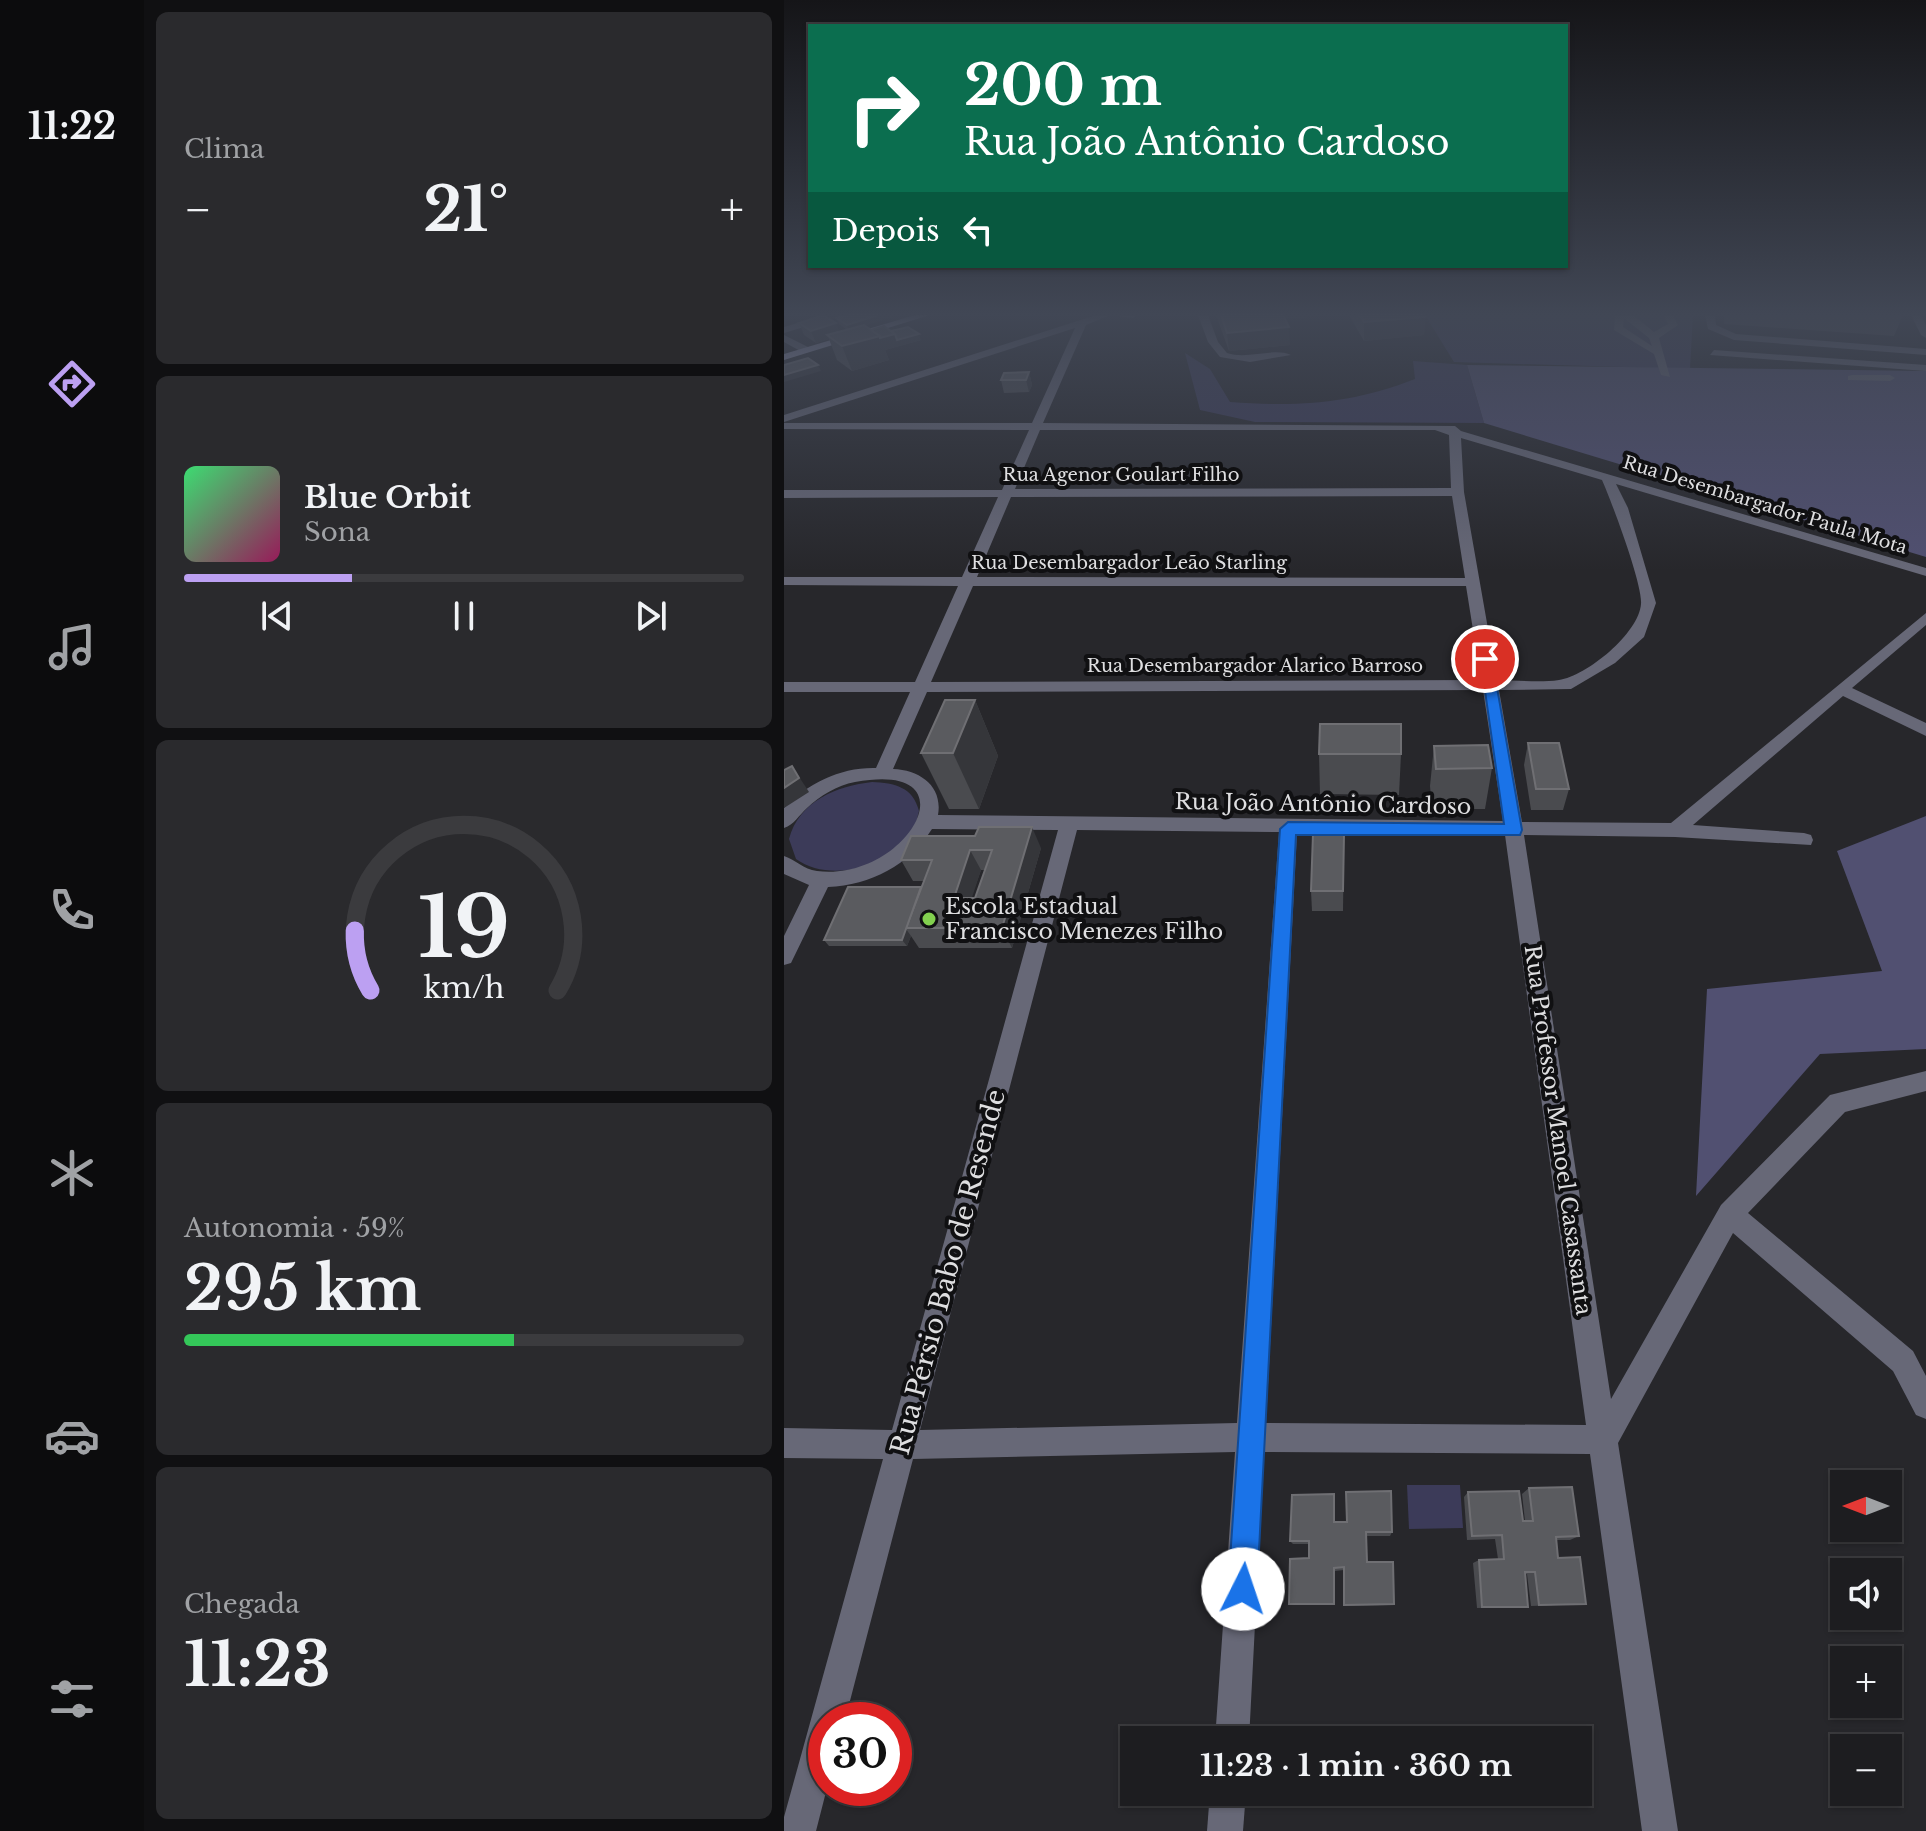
<!DOCTYPE html>
<html lang="pt">
<head>
<meta charset="utf-8">
<style>
  :root { --surface:#1d1d20; --page:#2a2a2d; --text:#f1f3f6; --muted:#a0a2a5; --line:#3b3b3e; --accent:#bca0f2 }
  body { margin:0; font-family:"Libre Baskerville",serif; background:var(--page); color:var(--text); height:100vh; display:flex; flex-direction:column; font-size:30px; white-space:nowrap }
  * { box-sizing:border-box; margin:0 }
  p { font-size:26px; color:var(--muted) }
  .icon { flex:none; width:44px; height:44px; fill:none; stroke:currentColor; stroke-width:2; stroke-linecap:round; stroke-linejoin:round }
  .map { position:relative; flex:1; overflow:hidden }
  .details { display:flex; flex-direction:column; gap:12px; padding:12px; background:#101012; width:640px }
  .details>* { flex:none }
  .hud { position:absolute; left:24px; top:24px; width:760px; height:244px; border-radius:0px; box-shadow:0 2px 6px #0004,0 0 0 2px var(--line); background:#0b6e4f; color:#fff; overflow:hidden }
  .needle { width:52px; rotate:270deg }
  .fabs { position:absolute; left:1046px; top:1470px; display:grid; gap:16px }
  .fabs a { display:grid; place-items:center; width:72px; height:72px; border-radius:0px; background:var(--surface); box-shadow:0 2px 6px #0004,0 0 0 2px var(--line); font-size:40px }
  .speed { position:absolute; left:24px; top:1702px; display:flex; gap:16px; font-size:40px; font-weight:700; text-align:center }
  .speed>* { display:grid; place-content:center; width:104px; height:104px; border-radius:50%; background:var(--surface); box-shadow:0 2px 6px #0004,0 0 0 2px var(--line); line-height:1 }
  .speed .limit { border:12px solid #d22; background:#fff; color:#111 }
  .pin { position:absolute; display:grid; place-items:center; width:68px; height:68px; color:#fff; margin:-34px; border:4px solid #fff; border-radius:50%; box-shadow:0 2px 8px #0007 }
  .me { position:absolute; width:88px; margin:-44px; rotate:4deg; stroke-linejoin:round; filter:drop-shadow(0 0 6px #0008) }
  .turn { display:flex; align-items:center; gap:28px; height:168px; padding:0 24px; font-size:36px }
  .turn .icon { width:104px; height:104px; stroke-width:2.5 }
  .turn b { display:block; font-size:56px; line-height:68px }
  .then { display:flex; align-items:center; height:76px; padding:0 24px; background:#0003; gap:16px; font-size:30px }
  .big { font-size:60px; font-weight:700; line-height:1.1 }
  .details .card { flex:1; display:flex; flex-direction:column; justify-content:center; gap:12px; min-width:0; padding:0 28px; border-radius:12px; background:var(--page) }
  .details .dial { align-items:center; gap:0 }
  .dial svg { height:208px; overflow:visible; fill:none; stroke:var(--line); stroke-width:7; stroke-linecap:round; text-anchor:middle }
  .dial text { fill:var(--text); stroke:none }
  .song { display:flex; align-items:center; gap:24px }
  .cover { width:96px; height:96px; border-radius:12px; background:linear-gradient(135deg,hsl(140 70% 55%),hsl(330 70% 35%)) }
  .played { height:8px; border-radius:4px; background:linear-gradient(90deg,var(--accent) 30%,var(--line) 30%) }
  .keys { display:flex; justify-content:space-around; direction:ltr }
  .heat { display:flex; justify-content:space-between; align-items:center; font-size:44px; direction:ltr }
  .charge { height:12px; border-radius:6px; background:linear-gradient(90deg,#34c759 59%,var(--line) 0) }
  .trip { position:absolute; left:336px; top:1726px; width:472px; height:80px; border-radius:0px; background:var(--surface); box-shadow:0 2px 6px #0004,0 0 0 2px var(--line); font-weight:700; line-height:80px; text-align:center }
  main { display:flex; flex:1; min-height:0 }
  .dock { display:flex; flex-direction:column; width:144px; justify-content:space-around; align-items:center; background:#0c0c0d; color:var(--muted) }
  .dock .icon { width:56px; height:56px }
  .dock .current { color:var(--accent) }
  .dock b { font-size:36px; color:var(--text) }
  .map>svg:first-child { display:block }
  .green { fill:#3c3b59 }
  .forest { fill:#515071 }
  .lines { fill:none; stroke-linecap:round; stroke-linejoin:round }
  .minor { fill:#676877; fill-rule:evenodd }
  .major { fill:#a8a8c8; fill-rule:evenodd }
  .wall { fill:#4a4b4f; fill-rule:evenodd }
  .shaded-wall { fill:#35363a }
  .building { fill:#5a5b5f; stroke:#6f6f73; stroke-width:2; fill-rule:evenodd }
  .route { fill:#1a73e8; stroke:#114b97; stroke-width:2 }
  .poi-dot { fill:#82d04f; stroke:#101012; stroke-width:3 }
  .labels { text-anchor:middle; dominant-baseline:central; stroke-width:8; stroke-linejoin:round; paint-order:stroke }
  .far-street-label { font-size:18px; fill:#dedee0; stroke:#101012 }
  .street-label { font-size:22px; fill:#dedee0; stroke:#101012 }
  .poi-label { font-size:22px; fill:#dedee0; stroke:#101012; text-anchor:start }
  .near-street-label { font-size:26px; fill:#dedee0; stroke:#101012 }
</style>
</head>
<body>
<main>
<nav class="dock">
<b>11:22</b>
<svg class="icon current" aria-label="directions" viewBox="0 0 24 24"><path d="M12 3l9 9-9 9-9-9zM9 14v-3h6M13 9l2 2-2 2"/></svg>
<svg class="icon" aria-label="music" viewBox="0 0 24 24"><path d="M9 18V5l10-2v13"/><circle cx="6" cy="18" r="3"/><circle cx="16" cy="16" r="3"/></svg>
<svg class="icon" aria-label="phone" viewBox="0 0 24 24"><path d="M5 4h4l2 5-3 2q2 4 5 5l2-3 5 2v4C11 20 4 13 5 4z"/></svg>
<svg class="icon" aria-label="climate" viewBox="0 0 24 24"><path d="M12 3v18M4 7l16 10M4 17L20 7"/></svg>
<svg class="icon" aria-label="car" viewBox="0 0 24 24"><path d="M5 17H2v-5l4-1 3-4h7l3 4 3 1v5h-3M9 17h6M6 11h13"/><circle cx="7" cy="17" r="2"/><circle cx="17" cy="17" r="2"/></svg>
<svg class="icon" aria-label="filters" viewBox="0 0 24 24"><path d="M4 7h16M4 17h16"/><circle cx="9" cy="7" r="2"/><circle cx="15" cy="17" r="2"/></svg>
</nav>
<section class="details">
<div class="card"><p>Clima</p>
<div class="heat"><a>−</a><b class="big">21°</b><a>+</a></div>
</div>
<div class="card">
<div class="song"><i class="cover"></i><div><b>Blue Orbit</b><p>Sona</p></div></div>
<div class="played"></div>
<div class="keys"><svg class="icon" aria-label="previous" viewBox="0 0 24 24"><path d="M18 5L8 12l10 7zM5 5v14"/></svg><svg class="icon" aria-label="pause" viewBox="0 0 24 24"><path d="M8 5v14M16 5v14"/></svg><svg class="icon" aria-label="next" viewBox="0 0 24 24"><path d="M6 5l10 7-10 7zM19 5v14"/></svg></div>
</div>
<div class="card dial"><svg viewBox="0 0 100 80">
<path d="M14 69A42 42 0 1 1 86 69"/>
<path d="M14 69A42 42 0 0 1 8 46" stroke="#bca0f2"/>
<text x="50" y="56" font-size="32" font-weight="700">19</text>
<text x="50" y="72" font-size="11">km/h</text>
</svg></div>
<div class="card"><p>Autonomia · 59%</p><b class="big">295 km</b><div class="charge"></div></div>
<div class="card"><p>Chegada</p><b class="big">11:23</b></div>
</section>
<div class="map">
<svg width="1142" height="1831" viewBox="0 0 1142 1831">
  <rect width="100%" height="100%" fill="#27272b"/>
  <g class="green">
    <path d="M641,315H909L906,369L670,362Z"/>
    <path d="M401,353L426,369L446,402C514,407 567,404 631,379L629,361L683,365L700,423L471,422L416,410Z"/>
    <path d="M88,782C111,783 129,787 135,811C133,819 131,829 127,835C103,868 45,883 12,859L5,839C15,801 53,786 88,782Z"/>
    <path d="M623,1485H676L679,1528L625,1529Z"/>
  </g>
  <g class="forest">
    <path d="M683,365L1142,371V557L700,423Z"/>
    <path d="M1142,816V1049L1036,1054L912,1196L923,989L1098,971L1053,851Z"/>
  </g>
  <g class="lines">
    <g class="minor">
      <path d="M312,315H354L349,318L326,315L302,325L259,423L671,426L677,431L1142,568V576L832,484L844,508L872,603L860,637L831,663L787,689L715,690L738,822L887,823L1142,613V625L1068,688L1142,723V736L1059,696L909,825L1020,833L1027,835L1029,840L1027,845L891,837L740,835L827,1399L937,1205L1046,1095L1142,1071V1091L1061,1112L964,1213L1129,1351L1142,1376V1419L1132,1415L1109,1371L949,1233L834,1443L894,1831H858L806,1454L480,1452L465,1740H431L451,1452L129,1459L61,1720H42L43,1788L32,1831H0V1817L99,1459L0,1458V1428L108,1430L274,830L148,829C125,865 87,885 44,887L7,963L0,965V936L25,885L0,874V856C12,860 19,869 33,871C124,882 192,759 71,782C53,785 36,796 23,808C15,815 10,825 0,828V808C24,783 57,767 92,768L126,692H0V682H131L174,586L0,585V577H178L214,497L0,498V490H218L245,430L0,429V423H248L291,328L0,422V415ZM256,430H651L665,435L667,488L231,489ZM677,438L818,480C827,500 859,585 857,604C855,633 803,676 775,680C755,683 733,680 713,680L680,492ZM668,496L681,578L193,577L227,497ZM189,586H682L697,680L147,682ZM699,690L719,821L154,815C159,787 137,770 109,769L143,692ZM293,830L495,832L453,1423L136,1430ZM513,833L721,835L802,1425L482,1423Z"/>
      <path d="M414,315H424L434,342L443,353C464,360 490,347 507,355L466,362L436,357L424,342Z"/>
      <path d="M831,315H849L870,332L884,324L879,315H889L894,325L875,338L886,377L877,375L870,354L830,330ZM840,318L865,338L868,346L839,327Z"/>
      <path d="M921,315H931L932,325L952,334L1142,349V355L950,340L924,329Z"/>
      <path d="M1127,315H1137L1142,325V338L1137,335Z"/>
      <path d="M27,319L30,324L0,333V327Z"/>
      <path d="M0,335L26,348L27,350L18,352L0,342Z"/>
      <path d="M930,350L1142,365V371L926,355Z"/>
      <path d="M1068,375H1106L1111,378L1106,381L1064,380V376Z"/>
      <path d="M426,1792H462L459,1831H423Z"/>
    </g>
    <path class="major" d="M131,315H146L0,360V354Z"/>
  </g>
  <g class="wall">
    <path d="M432,315H547L501,319L506,345L445,351Z"/>
    <path d="M565,315H639L641,317L640,335L580,341Z"/>
    <path d="M940,315H1119L1110,336L940,324Z"/>
    <path d="M52,318L81,326L87,330L107,331L137,340L101,350L105,360L68,371L53,360L45,339L32,343L20,335L15,323L55,332L63,330L55,324Z"/>
    <path d="M245,372L248,385L245,392L220,393L217,380Z"/>
    <path d="M191,700L214,756L195,809H165L137,753Z"/>
    <path d="M744,743L785,789L779,810H747L740,765Z"/>
    <path d="M650,746L708,768L701,809H648L646,786Z"/>
    <path d="M535,754H617L615,795L536,794Z"/>
    <path d="M560,834L559,911H528L527,891Z"/>
    <path d="M127,836L257,848L228,948H135L127,936L123,946H45L40,940L137,887L140,881H129L117,860ZM197,870H201L191,898H187Z"/>
    <path d="M745,1488L795,1536L786,1540H772L774,1558L802,1604L747,1606L743,1574H741L744,1607L693,1608L689,1563L695,1560L714,1559L711,1539L683,1540L680,1497L684,1492L739,1521H741L738,1494Z"/>
    <path d="M550,1499L551,1522L608,1532L606,1536H582L583,1562L610,1604L608,1605L560,1606V1570L551,1571V1605L505,1604L525,1558V1544H509L506,1541Z"/>
  </g>
  <g class="shaded-wall">
    <path d="M94,315H115L65,331L63,325Z"/>
    <path d="M493,315H547L494,320Z"/>
    <path d="M641,317L640,335L580,341V322Z"/>
    <path d="M52,323L57,336L43,335L45,339L32,343L27,331Z"/>
    <path d="M505,327L506,345L445,351L443,333Z"/>
    <path d="M111,334H135L137,340L101,350L105,360L68,371L58,346L96,336Z"/>
    <path d="M34,365L37,371L0,382V375Z"/>
    <path d="M245,372L248,385L245,392L242,380Z"/>
    <path d="M191,700L214,756L195,809L169,753Z"/>
    <path d="M8,766L25,792L0,808V788Z"/>
    <path d="M248,827L257,848L228,948L218,928Z"/>
    <path d="M186,850L197,870L181,919L170,898Z"/>
    <path d="M122,929L127,936L123,946L118,940Z"/>
  </g>
  <g class="building">
    <path d="M39,315L52,323L27,331L15,323Z"/>
    <path d="M64,315H94L63,325L52,318Z"/>
    <path d="M437,315H499L505,327L443,333Z"/>
    <path d="M576,315H639L641,317L580,322Z"/>
    <path d="M80,325L96,336L58,346L43,335Z"/>
    <path d="M100,326L111,334L96,338V336L87,330Z"/>
    <path d="M124,327L135,334L113,340L111,334L107,331Z"/>
    <path d="M24,358L34,365L0,375V365Z"/>
    <path d="M245,372L242,380H217L220,373Z"/>
    <path d="M161,700H191L169,753H137Z"/>
    <path d="M536,724H617V754H535Z"/>
    <path d="M744,743H775L785,789H752Z"/>
    <path d="M704,745L708,768L652,769L650,746Z"/>
    <path d="M8,766L15,778L0,788V770Z"/>
    <path d="M195,827H248L218,928H122L148,860H117L127,836H191ZM186,850H208L191,898H170Z"/>
    <path d="M529,834H560L559,891H527Z"/>
    <path d="M64,887H137L118,940H40Z"/>
    <path d="M788,1487L795,1536L772,1537L774,1558L796,1557L802,1604L755,1605L751,1572H741L744,1607H698L695,1560L720,1559L718,1535L688,1536L684,1492L735,1491L739,1521H749L745,1488Z"/>
    <path d="M607,1491L608,1532H582L583,1562H609L610,1604L560,1605V1567L550,1568V1604H505L506,1559L525,1558V1541H506L508,1495L550,1494V1522H563L562,1492Z"/>
  </g>
  <linearGradient id="sky" x2="0" y2="1"><stop stop-color="#151518"/><stop offset="0.55" stop-color="#414755"/><stop offset="1" stop-color="#414755" stop-opacity="0"/></linearGradient>
  <rect width="1142" height="571" fill="url(#sky)"/>
  <path class="route" d="M696,656L708,659L738,830L736,835H512L473,1589L469,1599L459,1603L448,1599L444,1589L496,829L504,822L720,824Z"/>
  <circle class="poi-dot" cx="145" cy="919" r="8"/>
  <g class="labels">
    <g class="far-street-label">
      <text x="337" y="475">Rua Agenor Goulart Filho</text>
      <text transform="translate(981 505) rotate(17)">Rua Desembargador Paula Mota</text>
      <text x="345" y="563">Rua Desembargador Leão Starling</text>
      <text x="471" y="666">Rua Desembargador Alarico Barroso</text>
    </g>
    <g class="street-label">
      <text transform="translate(539 804) rotate(1)">Rua João Antônio Cardoso</text>
      <text transform="translate(774 1130) rotate(82)">Rua Professor Manoel Casassanta</text>
    </g>
    <g class="poi-label">
      <text x="161" y="906">Escola Estadual<tspan x="161" dy="25">Francisco Menezes Filho</tspan></text>
    </g>
    <g class="near-street-label">
      <text transform="translate(164 1272) rotate(-75)">Rua Pérsio Babo de Resende</text>
    </g>
  </g>
</svg>
<div class="fabs">
<a><svg class="needle" viewBox="-14 -14 28 28"><path d="M0-13l5 13h-10z" fill="#e53935"/><path d="M0 13l5-13h-10z" fill="#a0a2a5"/></svg></a>
<a><svg class="icon" aria-label="sound" viewBox="0 0 24 24"><path d="M4 9h4l5-4v14l-5-4H4zM17 9q2 3 0 6"/></svg></a>
<a>+</a>
<a>−</a>
</div>
<div class="speed"><div class="limit">30</div></div>
<div class="pin" style="left:701px;top:659px;background:#d93025"><svg class="icon" aria-label="arrive" viewBox="0 0 24 24"><path d="M6 21V4h12l-3 4 3 4H6"/></svg></div>
<svg class="me" style="left:459px;top:1589px" viewBox="-20 -20 40 40"><circle r="19" fill="#fff"/><path d="M0-13L10 11 0 6-10 11z" fill="#1a73e8"/></svg>
<div class="trip">11:23 · 1 min · 360 m</div>
<div class="hud">
<div class="turn"><svg class="icon" aria-label="right" viewBox="0 0 24 24"><path d="M7 20v-9h11M14 6l5 5-5 5"/></svg><div><b>200 m</b>Rua João Antônio Cardoso</div></div>
<div class="then">Depois<svg class="icon" aria-label="left" viewBox="0 0 24 24"><path d="M17 20v-9H6M10 6l-5 5 5 5"/></svg></div>
</div>
</div>
</main>
</body>
</html>
